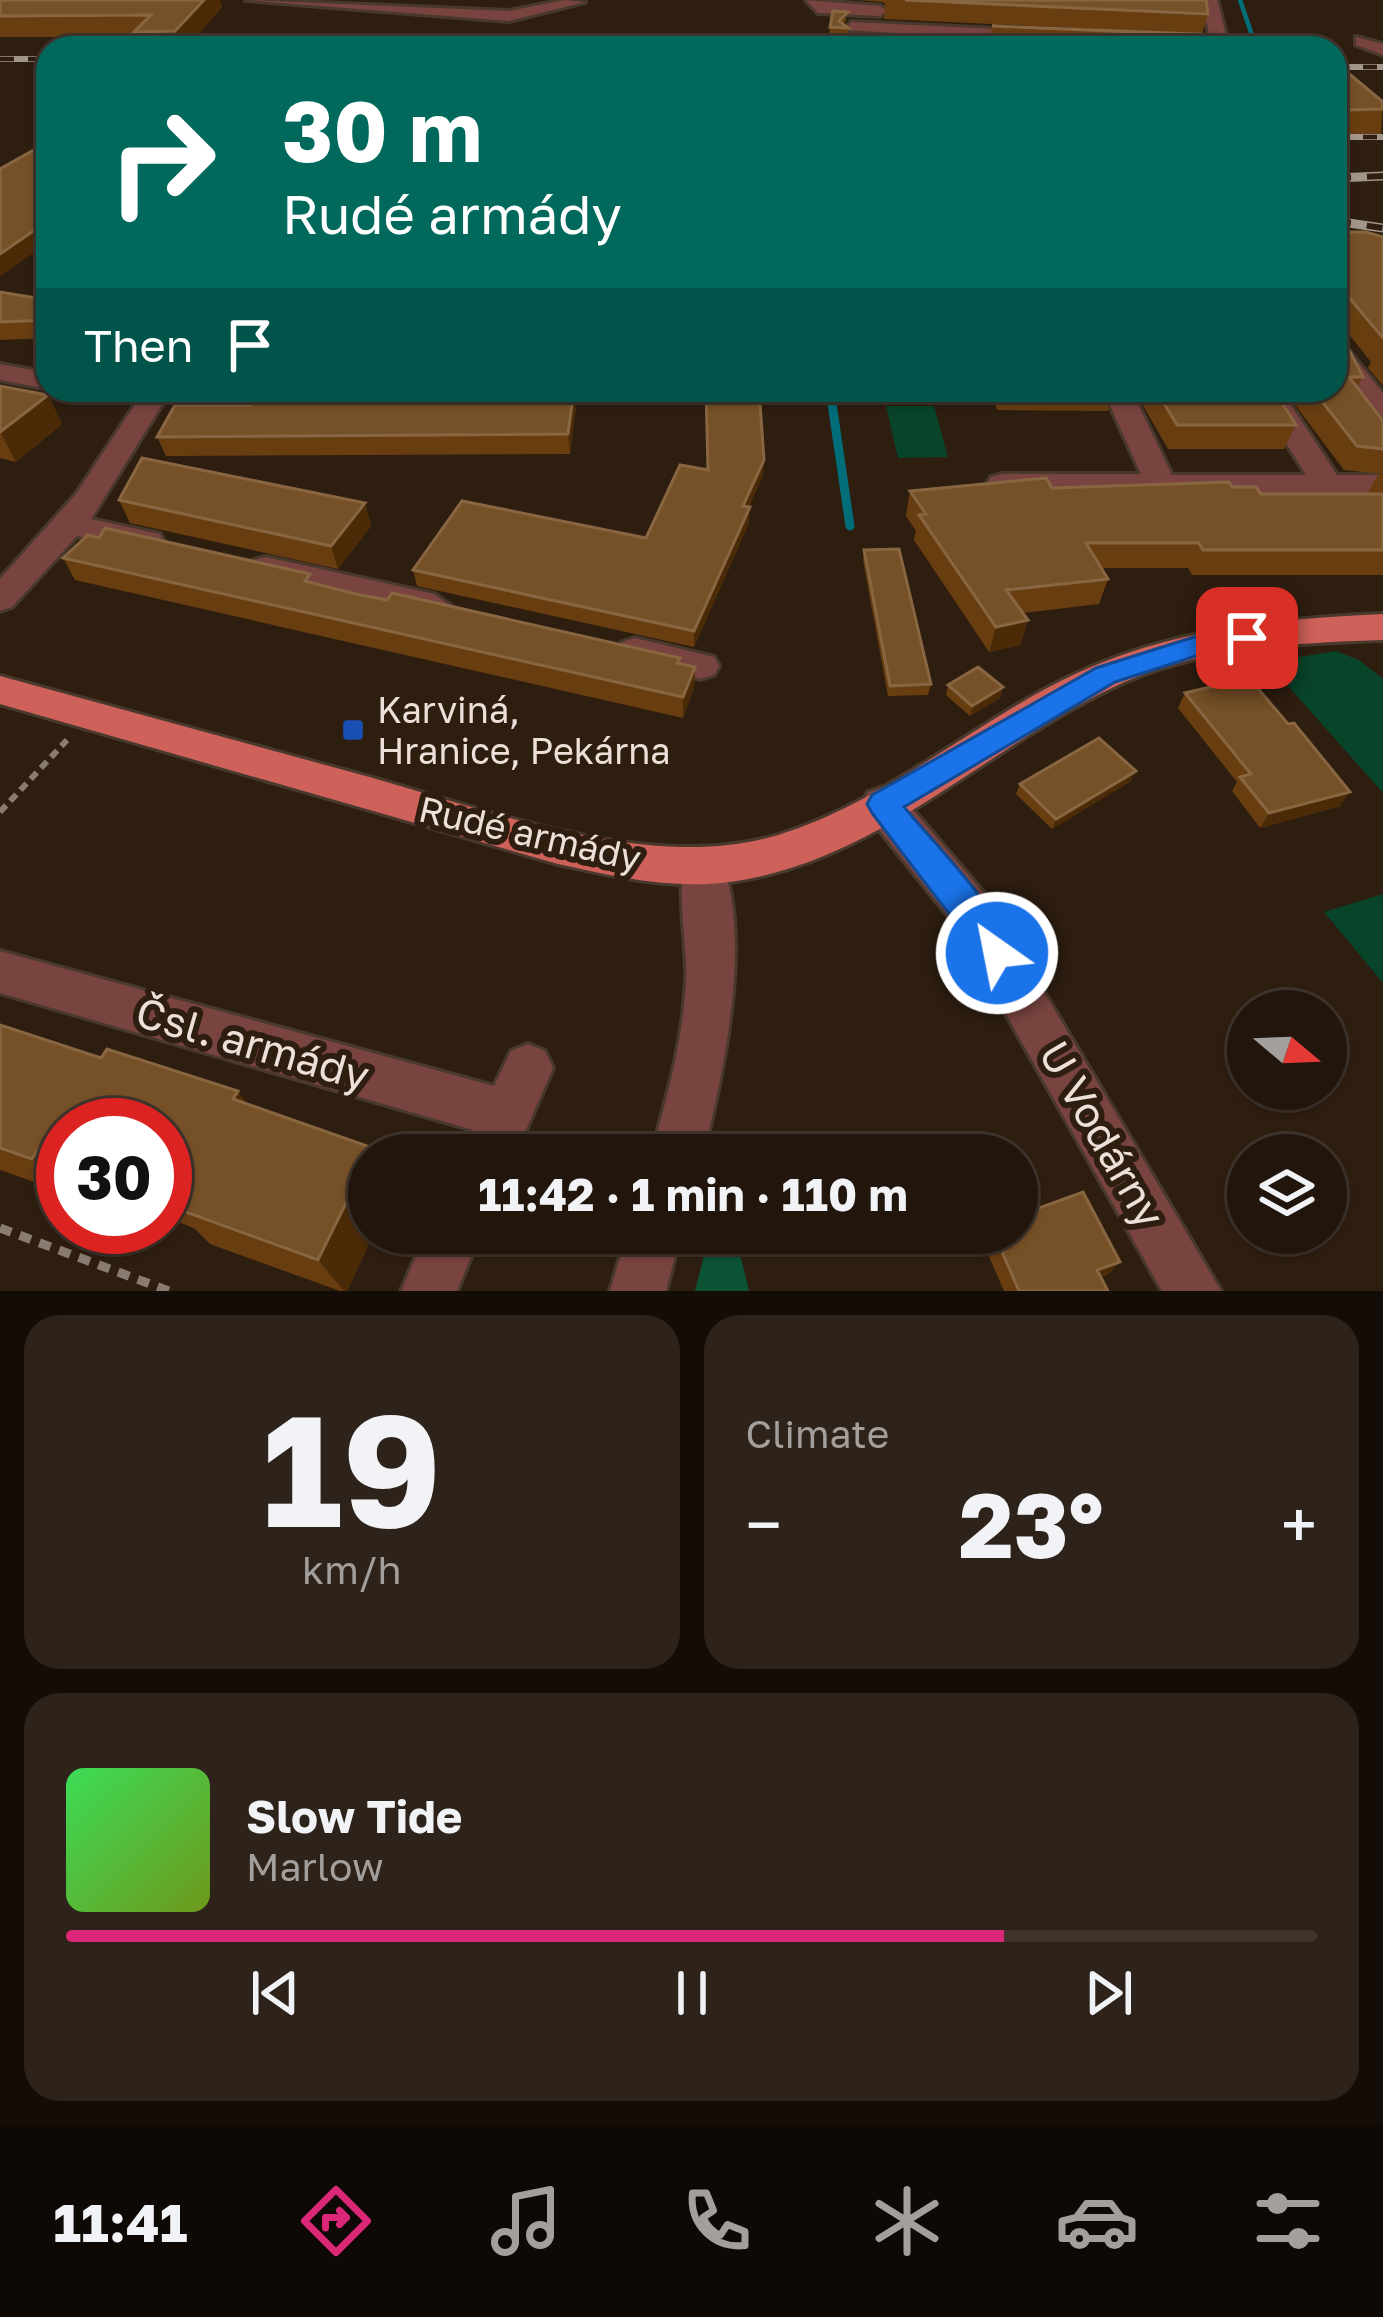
<!DOCTYPE html>
<html lang="en">
<head>
<meta charset="utf-8">
<style>
  :root { --surface:#22160c; --page:#2e231a; --text:#f1f3f6; --muted:#a29f9d; --line:#3f352d; --accent:#db2777 }
  body { margin:0; font-family:"Golos Text",sans-serif; background:var(--page); color:var(--text); height:100vh; display:flex; flex-direction:column; font-size:45px; white-space:nowrap }
  * { box-sizing:border-box; margin:0 }
  p { font-size:39px; color:var(--muted) }
  .icon { flex:none; width:66px; height:66px; fill:none; stroke:currentColor; stroke-width:2; stroke-linecap:round; stroke-linejoin:round }
  .map { position:relative; height:1291px; overflow:hidden }
  .drawer { display:flex; flex-direction:column; gap:24px; padding:24px; background:#130c07; flex:1 }
  .drawer>* { flex:none }
  .guide { position:absolute; left:36px; top:36px; width:1311px; height:366px; border-radius:36px; box-shadow:0 3px 9px #0004,0 0 0 3px var(--line); background:#00695c; color:#fff; overflow:hidden }
  .needle { width:78px; rotate:109deg }
  .controls { position:absolute; left:1227px; top:990px; display:grid; gap:24px }
  .controls a { display:grid; place-items:center; width:120px; height:120px; border-radius:50%; background:var(--surface); box-shadow:0 3px 9px #0004,0 0 0 3px var(--line); font-size:60px }
  .speed { position:absolute; left:36px; top:1098px; display:flex; gap:24px; font-size:60px; font-weight:700; text-align:center }
  .speed>* { display:grid; place-content:center; width:156px; height:156px; border-radius:50%; background:var(--surface); box-shadow:0 3px 9px #0004,0 0 0 3px var(--line); line-height:1 }
  .speed .limit { border:18px solid #d22; background:#fff; color:#111 }
  .pin { position:absolute; display:grid; place-items:center; width:102px; height:102px; color:#fff; margin:-51px; border-radius:24px; box-shadow:0 6px 18px #0006 }
  .me { position:absolute; width:132px; margin:-66px; rotate:327deg; stroke-linejoin:round; filter:drop-shadow(0 0 9px #0008) }
  .turn { display:flex; align-items:center; gap:42px; height:252px; padding:0 48px; font-size:54px }
  .turn .icon { width:156px; height:156px; stroke-width:2.5 }
  .turn b { display:block; font-size:84px; line-height:102px }
  .then { display:flex; align-items:center; height:114px; padding:0 48px; background:#0003; gap:24px; font-size:45px }
  .big { font-size:90px; font-weight:700; line-height:1.1 }
  .drawer .widget { flex:1; display:flex; flex-direction:column; justify-content:center; gap:18px; min-width:0; padding:0 42px; border-radius:36px; background:var(--page) }
  .drawer .dial { align-items:center; gap:0 }
  .dial b { font-size:156px; line-height:1 }
  .song { display:flex; align-items:center; gap:36px }
  .cover { width:144px; height:144px; border-radius:18px; background:linear-gradient(135deg,hsl(130 70% 55%),hsl(80 70% 35%)) }
  .played { height:12px; border-radius:6px; background:linear-gradient(90deg,var(--accent) 75%,var(--line) 75%) }
  .keys { display:flex; justify-content:space-around; direction:ltr }
  .heat { display:flex; justify-content:space-between; align-items:center; font-size:66px; direction:ltr }
  .drawer .tiles { flex:1; display:grid; gap:24px; grid-template-columns:1fr 1fr }
  .widget:last-child { grid-column:span 2 }
  .trip { position:absolute; left:348px; top:1134px; width:690px; height:120px; border-radius:60px; background:var(--surface); box-shadow:0 3px 9px #0004,0 0 0 3px var(--line); font-weight:700; line-height:120px; text-align:center }
  .menu { display:flex; height:192px; justify-content:space-around; align-items:center; background:#0e0905; color:var(--muted) }
  .menu .icon { width:84px; height:84px }
  .menu .current { color:var(--accent) }
  .menu b { font-size:54px; color:var(--text) }
  .map>svg:first-child { display:block }
  .green { fill:#08442a }
  .forest { fill:#0c5335 }
  .lines { fill:none; stroke-linecap:round; stroke-linejoin:round }
  .stream-far1 { stroke:#016d79; stroke-width:4.5 }
  .stream { stroke:#016d79; stroke-width:9 }
  .minor-casing { stroke:#49392c; stroke-width:6 }
  .major-casing { stroke:#49392c; stroke-width:6 }
  .path-far1 { stroke:#897b70; stroke-width:6; stroke-dasharray:9 6; stroke-linecap:butt }
  .path { stroke:#897b70; stroke-width:9; stroke-dasharray:12 9; stroke-linecap:butt }
  .minor { fill:#79443f; fill-rule:evenodd }
  .major { fill:#ce615a; fill-rule:evenodd }
  .rail-far1-casing { stroke:#a2958a; stroke-width:6 }
  .rail-casing { stroke:#a2958a; stroke-width:9 }
  .rail-far1 { stroke:#2e1e10; stroke-width:4.5; stroke-dasharray:14; stroke-linecap:butt }
  .rail { stroke:#2e1e10; stroke-width:6; stroke-dasharray:16; stroke-linecap:butt }
  .wall { fill:#683e11 }
  .shaded-wall { fill:#4b2a08 }
  .building { fill:#765026; stroke:#896642; stroke-width:3 }
  .route { fill:#1a73e8; stroke:#114b97; stroke-width:3 }
  .transit-dot { fill:#1a4fb4; stroke:#2e1e10; stroke-width:4.5 }
  .labels { text-anchor:middle; dominant-baseline:central; stroke-width:12; stroke-linejoin:round; paint-order:stroke }
  .poi-label { font-size:36px; fill:#ece0d8; stroke:#2e1e10; text-anchor:start }
  .street-label { font-size:36px; fill:#ece0d8; stroke:#2e1e10 }
  .near-street-label { font-size:42px; fill:#ece0d8; stroke:#2e1e10 }
</style>
</head>
<body>
<div class="map">
<svg width="1383" height="1291" viewBox="0 0 1383 1291">
  <rect width="100%" height="100%" fill="#2e1e10"/>
  <g class="green">
    <path d="M886,406H934L948,457L898,458Z"/>
    <path d="M1336,651L1359,660L1383,679V793L1267,662Z"/>
    <path d="M1383,894V983L1324,912Z"/>
  </g>
  <path class="forest" d="M710,1233H735L749,1291H695Z"/>
  <g class="lines">
    <path class="stream-far1" d="M1240,0L1254,41"/>
    <path class="stream" d="M830,390L850,526"/>
    <defs>
      <g id="minor">
        <path d="M246,0L509,11L564,0L585,2L509,21Z"/>
        <path d="M806,0L880,6L888,11L880,16L818,13Z"/>
        <path d="M1201,0H1217L1227,39L1214,48H1169V40L1210,37Z"/>
        <path d="M851,22L1036,31L1044,36L1036,41L845,30Z"/>
        <path d="M1356,37L1383,44V55L1356,45Z"/>
        <path d="M1335,343L1344,345L1383,393V421C1354,412 1335,370 1335,343Z"/>
        <path d="M0,364L48,373V389L0,380Z"/>
        <path d="M83,390H171L91,519L160,534L164,542L148,553L77,536L12,607L0,611V579L76,494L136,403L97,398Z"/>
        <path d="M1103,390H1131L1172,475H1306L1253,390H1281L1337,475H1383V495L991,491L987,484L991,477L1002,474H1141Z"/>
        <path d="M266,557L434,594L451,606L434,618L254,576L249,568L254,560Z"/>
        <path d="M635,638L714,657L719,666L714,675L701,679L622,660L617,651L622,642Z"/>
        <path d="M883,787L898,792L989,899L1221,1291H1162L957,927L868,816L862,804L868,792Z"/>
        <path d="M703,848L718,853C755,930 723,1075 703,1155H651C667,1098 683,1041 686,982C688,947 674,881 688,853Z"/>
        <path d="M0,951L494,1086L511,1051L528,1044L545,1051L553,1068L515,1155H462L473,1130L0,993Z"/>
        <path d="M426,1233H481L457,1291H401Z"/>
        <path d="M627,1233H681L666,1291H610Z"/>
      </g>
      <path id="major" d="M1383,614V640C1294,643 1198,647 1116,686C987,747 876,863 729,882C672,890 613,876 558,864L0,704V676C117,708 234,740 351,772C478,806 648,875 778,835C876,805 959,735 1049,687C1153,631 1267,619 1383,614Z"/>
    </defs>
    <use href="#minor" class="minor-casing"/>
    <use href="#major" class="major-casing"/>
    <path class="path-far1" d="M0,812L67,740"/>
    <path class="path" d="M0,1228L169,1291"/>
    <use href="#minor" class="minor"/>
    <use href="#major" class="major"/>
    <defs>
      <g id="rail-far1">
        <path d="M0,59H48"/>
        <path d="M1335,67H1383"/>
        <path d="M1335,137H1383"/>
      </g>
      <g id="rail">
        <path d="M1335,178L1383,176"/>
        <path d="M1335,221L1383,228"/>
      </g>
    </defs>
    <use href="#rail-far1" class="rail-far1-casing"/>
    <use href="#rail" class="rail-casing"/>
    <use href="#rail-far1" class="rail-far1"/>
    <use href="#rail" class="rail"/>
  </g>
  <g class="wall">
    <path d="M0,0L222,7L187,48H140L136,37H0Z"/>
    <path d="M858,0H1206L1208,14L1202,34L884,19L885,4L882,2Z"/>
    <path d="M833,11L847,19L843,24L848,28V35L829,34Z"/>
    <path d="M992,26L1220,35L1224,48H1099L989,43Z"/>
    <path d="M1336,62L1383,102L1381,134H1338L1335,131Z"/>
    <path d="M1335,232L1383,237V386L1368,368L1371,362L1335,317Z"/>
    <path d="M0,292L48,300V338L0,340Z"/>
    <path d="M1335,344L1363,377L1357,388L1383,421V575H1192L1188,568H1101L1108,579L1099,604L1023,613L1028,620L1020,645L989,652L914,540L916,531L906,516L910,491L1232,487L1261,494H1367L1378,475L1382,474L1344,470L1284,390H1335Z"/>
    <path d="M0,386L48,395L62,424L16,462L0,458Z"/>
    <path d="M257,390H578L570,454L166,456L157,437L250,405Z"/>
    <path d="M991,390H1114L1108,411L997,410Z"/>
    <path d="M1134,390H1274L1296,425L1284,449H1168Z"/>
    <path d="M763,475L749,507V523L694,647L417,586L413,570L646,538Z"/>
    <path d="M119,500L365,503L371,526L338,569L130,523Z"/>
    <path d="M864,550L931,684L928,695L888,696L863,560Z"/>
    <path d="M63,558L313,583L695,667L694,688L683,718L75,580Z"/>
    <path d="M948,685L1000,698L970,716L946,695Z"/>
    <path d="M1185,693L1340,806L1260,828L1232,791L1237,782L1178,708Z"/>
    <path d="M1131,781L1052,829L1016,794L1020,784Z"/>
    <path d="M0,1025L248,1104L373,1148L377,1155H369V1233H374L347,1291H340L210,1244L194,1228L165,1217V1125H63V1192L0,1170Z"/>
    <path d="M986,1233H1017L1120,1262L1107,1275L1101,1277L1108,1291H1004L982,1240Z"/>
  </g>
  <g class="shaded-wall">
    <path d="M204,0H220L222,7L187,48H181L175,31Z"/>
    <path d="M48,221V243L0,276V254Z"/>
    <path d="M574,390H578L570,454L568,434Z"/>
    <path d="M48,395L62,424L16,462L0,432Z"/>
    <path d="M764,460L763,475L742,522L743,506Z"/>
    <path d="M365,503L371,526L338,569L331,546Z"/>
    <path d="M750,507L749,523L694,647V631Z"/>
    <path d="M1028,620L1020,645L989,652L996,627Z"/>
    <path d="M695,667L694,688L683,718V697Z"/>
    <path d="M1003,687L1000,698L970,716L972,706Z"/>
    <path d="M1136,771L1131,781L1052,829L1056,819Z"/>
    <path d="M1350,792L1340,806L1260,828L1269,813Z"/>
    <path d="M238,1091L269,1133L233,1099Z"/>
    <path d="M40,1147L63,1166V1185L32,1159Z"/>
    <path d="M369,1155V1233H374L347,1291H344L318,1260Z"/>
    <path d="M1120,1262L1107,1275L1085,1283L1097,1270Z"/>
  </g>
  <g class="building">
    <path d="M0,0H204L175,31L134,32L151,15L0,16Z"/>
    <path d="M905,0H1206L1208,14Z"/>
    <path d="M833,11L848,12L839,21L848,28L830,27Z"/>
    <path d="M992,26L1220,35L1224,48H1171L1157,33Z"/>
    <path d="M1335,62L1383,102V109L1348,110L1335,98Z"/>
    <path d="M48,142V221L0,254V169Z"/>
    <path d="M1335,232H1366L1383,237V338L1341,288H1335Z"/>
    <path d="M0,292L48,300V320L0,322Z"/>
    <path d="M1335,344H1346L1363,377H1349L1383,421V449L1357,446L1313,390H1335Z"/>
    <path d="M0,386L48,395L0,432Z"/>
    <path d="M257,390H574L568,434L157,437L175,405H250Z"/>
    <path d="M706,390H759L764,460L743,506L750,507L694,631L413,570L462,501L646,538L680,465L708,470Z"/>
    <path d="M1156,390H1274L1296,425H1177Z"/>
    <path d="M142,458L365,503L331,546L119,500Z"/>
    <path d="M1046,478L1052,488L1229,482L1232,487H1256L1261,494H1383V550H1203L1199,543H1086L1108,579L1006,590L1028,620L996,627L919,515L926,514L910,491Z"/>
    <path d="M105,528L310,574L305,581L356,594L387,600L392,593L680,658L677,663L695,667L683,697L63,558L88,535L99,538Z"/>
    <path d="M899,549L931,684L890,686L864,550Z"/>
    <path d="M978,667L1003,687L972,706L948,685Z"/>
    <path d="M1249,678L1288,724L1294,723L1350,792L1269,813L1240,777L1251,774L1185,693Z"/>
    <path d="M1099,738L1136,771L1056,819L1020,784Z"/>
    <path d="M0,1025L101,1058L107,1049L238,1091L233,1099L373,1148L318,1260L172,1207L176,1199L165,1195V1125H63V1156L40,1147L32,1159L0,1148Z"/>
    <path d="M1083,1192L1120,1262L1097,1270L1108,1291H1019L994,1233H1017V1216Z"/>
  </g>
  <path class="route" d="M1247,628L1260,638L1256,645L1196,656L1115,682L904,807C943,853 989,898 1014,953L1009,964L997,969C986,965 889,835 872,813L867,804L872,795L1096,668L1194,637Z"/>
  <rect class="transit-dot" x="341" y="718" width="24" height="24" rx="6"/>
  <g class="labels">
    <g class="poi-label">
      <text x="377" y="709">Karviná,<tspan x="377" dy="41">Hranice, Pekárna</tspan></text>
    </g>
    <g class="street-label">
      <text transform="translate(530 833) rotate(13)">Rudé armády</text>
    </g>
    <g class="near-street-label">
      <text transform="translate(253 1043) rotate(16)">Čsl. armády</text>
      <text transform="translate(1103 1134) rotate(60)">U Vodárny</text>
    </g>
  </g>
</svg>
<div class="controls">
<a><svg class="needle" viewBox="-14 -14 28 28"><path d="M0-13l5 13h-10z" fill="#e53935"/><path d="M0 13l5-13h-10z" fill="#a29f9d"/></svg></a>
<a><svg class="icon" aria-label="layers" viewBox="0 0 24 24"><path d="M12 4l9 5-9 5-9-5zM3 14l9 5 9-5"/></svg></a>
</div>
<div class="speed"><div class="limit">30</div></div>
<div class="pin" style="left:1247px;top:638px;background:#d93025"><svg class="icon" aria-label="arrive" viewBox="0 0 24 24"><path d="M6 21V4h12l-3 4 3 4H6"/></svg></div>
<svg class="me" style="left:997px;top:953px" viewBox="-20 -20 40 40"><circle r="17" fill="#1a73e8" stroke="#fff" stroke-width="3"/><path d="M0-11L8 9 0 5-8 9z" fill="#fff"/></svg>
<div class="trip">11:42 · 1 min · 110 m</div>
<div class="guide">
<div class="turn"><svg class="icon" aria-label="right" viewBox="0 0 24 24"><path d="M7 20v-9h11M14 6l5 5-5 5"/></svg><div><b>30 m</b>Rudé armády</div></div>
<div class="then">Then<svg class="icon" aria-label="arrive" viewBox="0 0 24 24"><path d="M6 21V4h12l-3 4 3 4H6"/></svg></div>
</div>
</div>
<section class="drawer">
<div class="tiles">
<div class="widget dial"><b>19</b><p>km/h</p></div>
<div class="widget"><p>Climate</p>
<div class="heat"><a>−</a><b class="big">23°</b><a>+</a></div>
</div>
<div class="widget">
<div class="song"><i class="cover"></i><div><b>Slow Tide</b><p>Marlow</p></div></div>
<div class="played"></div>
<div class="keys"><svg class="icon" aria-label="previous" viewBox="0 0 24 24"><path d="M18 5L8 12l10 7zM5 5v14"/></svg><svg class="icon" aria-label="pause" viewBox="0 0 24 24"><path d="M8 5v14M16 5v14"/></svg><svg class="icon" aria-label="next" viewBox="0 0 24 24"><path d="M6 5l10 7-10 7zM19 5v14"/></svg></div>
</div>
</div>
</section>
<nav class="menu">
<b>11:41</b>
<svg class="icon current" aria-label="directions" viewBox="0 0 24 24"><path d="M12 3l9 9-9 9-9-9zM9 14v-3h6M13 9l2 2-2 2"/></svg>
<svg class="icon" aria-label="music" viewBox="0 0 24 24"><path d="M9 18V5l10-2v13"/><circle cx="6" cy="18" r="3"/><circle cx="16" cy="16" r="3"/></svg>
<svg class="icon" aria-label="phone" viewBox="0 0 24 24"><path d="M5 4h4l2 5-3 2q2 4 5 5l2-3 5 2v4C11 20 4 13 5 4z"/></svg>
<svg class="icon" aria-label="climate" viewBox="0 0 24 24"><path d="M12 3v18M4 7l16 10M4 17L20 7"/></svg>
<svg class="icon" aria-label="car" viewBox="0 0 24 24"><path d="M5 17H2v-5l4-1 3-4h7l3 4 3 1v5h-3M9 17h6M6 11h13"/><circle cx="7" cy="17" r="2"/><circle cx="17" cy="17" r="2"/></svg>
<svg class="icon" aria-label="filters" viewBox="0 0 24 24"><path d="M4 7h16M4 17h16"/><circle cx="9" cy="7" r="2"/><circle cx="15" cy="17" r="2"/></svg>
</nav>
</body>
</html>
